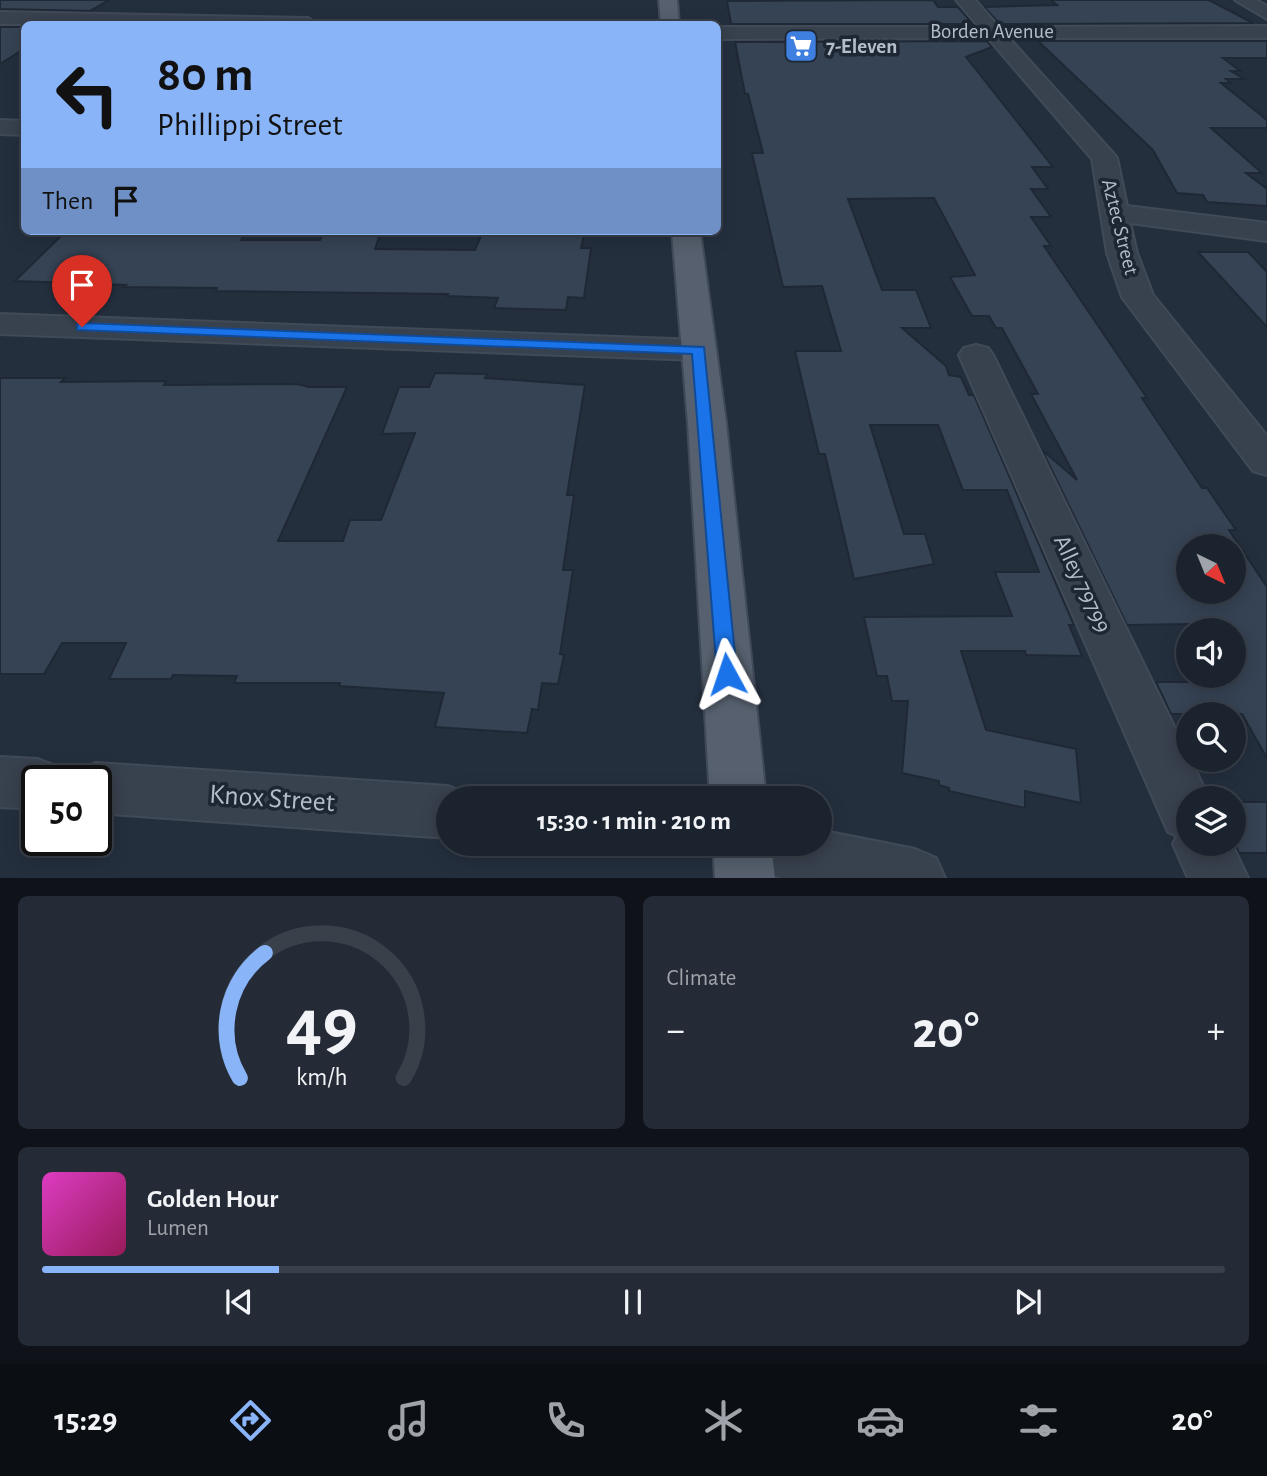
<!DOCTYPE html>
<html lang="en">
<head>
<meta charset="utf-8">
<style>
  :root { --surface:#1b232e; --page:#242b36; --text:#f1f3f6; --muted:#a0a4aa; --line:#39404a; --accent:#8ab4f8 }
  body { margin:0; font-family:"Alegreya Sans",sans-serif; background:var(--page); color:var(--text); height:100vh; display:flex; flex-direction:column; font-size:26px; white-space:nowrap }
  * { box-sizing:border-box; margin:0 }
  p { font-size:23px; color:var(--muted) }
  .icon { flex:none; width:38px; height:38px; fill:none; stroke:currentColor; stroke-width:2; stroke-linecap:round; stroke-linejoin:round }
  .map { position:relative; height:878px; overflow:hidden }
  .side { display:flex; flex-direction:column; gap:18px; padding:18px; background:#0f1319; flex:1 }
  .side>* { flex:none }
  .top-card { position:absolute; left:21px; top:21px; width:700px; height:214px; border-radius:10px; box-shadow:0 4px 18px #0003,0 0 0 2px var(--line); background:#8ab4f8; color:#111; overflow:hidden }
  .needle { width:46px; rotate:137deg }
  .tools { position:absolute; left:1176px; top:534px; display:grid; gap:14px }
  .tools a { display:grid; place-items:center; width:70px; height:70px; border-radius:50%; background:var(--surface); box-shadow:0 4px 18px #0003,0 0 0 2px var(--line); font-size:35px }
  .speed { position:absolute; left:21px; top:765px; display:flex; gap:14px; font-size:35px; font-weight:700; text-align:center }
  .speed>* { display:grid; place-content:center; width:91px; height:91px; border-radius:50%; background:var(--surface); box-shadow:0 4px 18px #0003,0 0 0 2px var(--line); line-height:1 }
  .speed .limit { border:4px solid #111; border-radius:10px; background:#fff; color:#111 }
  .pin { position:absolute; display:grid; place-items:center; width:60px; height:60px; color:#fff; margin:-72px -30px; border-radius:50% 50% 50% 0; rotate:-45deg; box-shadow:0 0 7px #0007 }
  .pin .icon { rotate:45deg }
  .me { position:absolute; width:77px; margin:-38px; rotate:355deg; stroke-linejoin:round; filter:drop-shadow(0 0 5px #0008) }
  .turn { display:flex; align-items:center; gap:24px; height:147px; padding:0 21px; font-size:32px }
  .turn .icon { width:91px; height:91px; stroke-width:2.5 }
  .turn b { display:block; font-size:49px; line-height:60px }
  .then { display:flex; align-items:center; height:66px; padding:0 21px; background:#0003; gap:14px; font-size:26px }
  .big { font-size:52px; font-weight:700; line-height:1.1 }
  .side .widget { flex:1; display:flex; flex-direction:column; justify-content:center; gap:10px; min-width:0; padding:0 24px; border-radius:10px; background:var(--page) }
  .side .dial { align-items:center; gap:0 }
  .dial svg { height:182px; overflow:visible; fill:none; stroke:var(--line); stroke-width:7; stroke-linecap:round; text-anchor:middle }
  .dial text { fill:var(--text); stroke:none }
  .song { display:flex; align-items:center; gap:21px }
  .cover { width:84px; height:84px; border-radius:10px; background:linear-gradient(135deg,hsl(310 70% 55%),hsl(330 70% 35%)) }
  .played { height:7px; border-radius:4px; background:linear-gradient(90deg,var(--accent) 20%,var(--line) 20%) }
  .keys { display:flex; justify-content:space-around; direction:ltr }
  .heat { display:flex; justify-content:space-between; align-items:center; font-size:38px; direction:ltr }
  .side .tiles { flex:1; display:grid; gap:18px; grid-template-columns:1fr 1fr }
  .widget:last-child { grid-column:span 2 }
  .trip { position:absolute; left:436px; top:786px; width:396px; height:70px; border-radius:35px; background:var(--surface); box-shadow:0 4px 18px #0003,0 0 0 2px var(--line); font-weight:700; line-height:70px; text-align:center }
  .tabs { display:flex; height:112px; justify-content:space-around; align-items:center; background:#0b0e12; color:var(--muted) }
  .tabs .icon { width:49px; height:49px }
  .tabs .current { color:var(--accent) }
  .tabs b { font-size:32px; color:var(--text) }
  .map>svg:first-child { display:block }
  .building { fill:#364354; stroke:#1f2835; stroke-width:2; fill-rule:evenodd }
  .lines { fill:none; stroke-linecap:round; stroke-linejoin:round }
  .minor-casing { stroke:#414a57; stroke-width:4 }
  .major-casing { stroke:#414a57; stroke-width:4 }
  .minor { fill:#38414e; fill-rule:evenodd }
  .major { fill:#56606e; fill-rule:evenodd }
  .route { fill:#1a73e8; stroke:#114b97; stroke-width:2 }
  .labels { text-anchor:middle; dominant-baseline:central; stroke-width:7; stroke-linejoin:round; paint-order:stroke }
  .far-street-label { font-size:21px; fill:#b4bcc9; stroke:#1d2633 }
  .far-poi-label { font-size:21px; font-weight:bold; fill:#b4bcc9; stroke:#1d2633; text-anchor:start }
  .street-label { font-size:24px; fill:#b4bcc9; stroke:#1d2633 }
  .near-street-label { font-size:28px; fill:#b4bcc9; stroke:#1d2633 }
</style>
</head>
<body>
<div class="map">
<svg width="1267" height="878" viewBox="0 0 1267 878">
  <rect width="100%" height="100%" fill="#242f3e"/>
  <g class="building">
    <path d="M0,0H109L90,11L0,9Z"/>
    <path d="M933,0L938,7H958L973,24H731L727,1Z"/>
    <path d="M1051,0H1209L1253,23L1000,24L984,7L1057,5Z"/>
    <path d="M0,27H24V49L0,64Z"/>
    <path d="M987,41L992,47L966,57L1053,167H1032L1048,189H1031L1051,217H1031L1051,246H1044L1147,398H1142L1202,488H1207L1236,530H1229L1267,587V758L1242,714H1171L1156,682H1224L1220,676H1234V630H1195L1191,624L1127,625L1042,450L1077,480L1031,394H1038L1002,328H996L989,316H972L950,277L975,275L934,198L848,199L882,290H916L931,328H902L946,366L949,375L961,377L969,395H974L1074,625H1069L1082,656L1026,655L1025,651H961L986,730L1076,749L1081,803L1025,791V808L949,791V788L939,785V781L902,773L908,701H892L887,676H877L864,617L1012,616L995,572H1039L1007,490H963L938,425H870L904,534H925L934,564L854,579L825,454H819L795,351H841L822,286L783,287L752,153H763L748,94H745L735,42ZM1188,546H1234V592H1188Z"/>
    <path d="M1038,41H1267V58H1223L1240,71H1231L1244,79H1226L1231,83H1221L1267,120V128H1211L1262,173H1246L1267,189V206L1207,202L1203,195L1177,193L1153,150Z"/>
    <path d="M66,231L246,232L241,240H320L323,234H380L375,249L475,250L483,231H585L581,248H591L584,298L568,297L566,310L494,308L498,298L447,296L448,294L216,291L217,288L123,287L126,285L15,281Z"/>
    <path d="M1198,252H1248L1267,272V327Z"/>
    <path d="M435,373L487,374L485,378L585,385L567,495H574L563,570H573L560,654L564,655L558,684L542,683L538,710L532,709L527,733L435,727L444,693L339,686L340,683H234L237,676L173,675L171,679H109L126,643H62L44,674H0V378H65L61,382L166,381L164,385L297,384L309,387H347L278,541H343L350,520H381L415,433L382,434L399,387H429Z"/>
    <path d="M1234,802H1267V853H1239L1234,842Z"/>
  </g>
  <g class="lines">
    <defs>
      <g id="minor">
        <path d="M956,0H975L999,27L1267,26V38H1009L1113,153L1117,158L1127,206L1267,223V241L1130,223L1137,253L1153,295L1267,436V475L1253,471L1122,297L1107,253L1092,159L988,38L718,39V27H979Z"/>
        <path d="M1235,0H1256L1267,6V19Z"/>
        <path d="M0,12L308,18L317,24H0Z"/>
        <path d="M0,120L24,121V135L0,134Z"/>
        <path d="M0,314L699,340L711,343L716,350L711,357L699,360L0,334Z"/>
        <path d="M976,345L988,348L993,355L1209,798H1188V844H1232L1248,878H1188L1173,844L1177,836L1168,832L959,355L964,348Z"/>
        <path d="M0,757L37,759L56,766L63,780H37V809L0,807Z"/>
        <path d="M96,763L448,786L468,794L470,798H448V838L96,813V780H72L76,770Z"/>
        <path d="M819,830L915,849L936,858L945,878H782L734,863L725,844H819Z"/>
      </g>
      <g id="major">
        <path d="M659,0H677L679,24H661Z"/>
        <path d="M672,231H700L726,423L766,798H710L688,423Z"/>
        <path d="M713,844H771L775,878H715Z"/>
      </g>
    </defs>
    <use href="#minor" class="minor-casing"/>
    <use href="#major" class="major-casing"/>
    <use href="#minor" class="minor"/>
    <use href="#major" class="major"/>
  </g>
  <path class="route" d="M82,323L704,347L737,674L734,680L727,682L720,680L717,674L692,354L77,330V324Z"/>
  <defs>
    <symbol id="supermarket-square" viewBox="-11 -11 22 22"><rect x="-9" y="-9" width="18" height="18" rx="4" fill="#3f7fe0" stroke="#1d2633"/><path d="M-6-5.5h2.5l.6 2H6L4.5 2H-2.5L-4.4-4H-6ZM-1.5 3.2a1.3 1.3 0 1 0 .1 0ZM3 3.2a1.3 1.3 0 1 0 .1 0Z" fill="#fff"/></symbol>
  </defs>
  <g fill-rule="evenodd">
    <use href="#supermarket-square" x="782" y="27" width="38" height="38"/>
  </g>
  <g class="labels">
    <g class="far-street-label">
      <text x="992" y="31">Borden Avenue</text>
      <text transform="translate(1120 227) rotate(76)">Aztec Street</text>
    </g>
    <g class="far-poi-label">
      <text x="826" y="46">7-Eleven</text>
    </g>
    <g class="street-label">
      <text transform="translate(1082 584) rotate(65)">Alley 79799</text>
    </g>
    <g class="near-street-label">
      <text transform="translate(272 799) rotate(4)">Knox Street</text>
    </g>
  </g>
</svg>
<div class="tools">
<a><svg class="needle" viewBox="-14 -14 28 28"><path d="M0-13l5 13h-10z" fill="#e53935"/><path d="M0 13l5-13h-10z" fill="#a0a4aa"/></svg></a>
<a><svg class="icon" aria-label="sound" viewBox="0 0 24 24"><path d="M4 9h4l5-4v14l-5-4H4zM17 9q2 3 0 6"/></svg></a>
<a><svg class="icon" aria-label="search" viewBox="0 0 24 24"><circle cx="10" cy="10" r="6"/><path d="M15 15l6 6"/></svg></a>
<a><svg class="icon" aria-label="layers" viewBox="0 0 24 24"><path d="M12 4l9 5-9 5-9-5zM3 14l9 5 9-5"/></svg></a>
</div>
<div class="speed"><div class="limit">50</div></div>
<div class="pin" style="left:82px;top:327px;background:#d93025"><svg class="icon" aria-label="arrive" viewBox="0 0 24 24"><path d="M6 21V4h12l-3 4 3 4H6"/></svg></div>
<svg class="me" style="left:727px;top:674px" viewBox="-20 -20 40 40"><path d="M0-17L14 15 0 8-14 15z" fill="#1a73e8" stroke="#fff" stroke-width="4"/></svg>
<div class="trip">15:30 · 1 min · 210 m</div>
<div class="top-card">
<div class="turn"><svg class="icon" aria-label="left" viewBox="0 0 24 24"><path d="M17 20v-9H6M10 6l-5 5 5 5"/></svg><div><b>80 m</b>Phillippi Street</div></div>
<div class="then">Then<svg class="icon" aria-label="arrive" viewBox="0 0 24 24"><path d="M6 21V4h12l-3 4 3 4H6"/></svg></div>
</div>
</div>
<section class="side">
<div class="tiles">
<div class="widget dial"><svg viewBox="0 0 100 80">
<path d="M14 69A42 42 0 1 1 86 69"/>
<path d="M14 69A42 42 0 0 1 25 14" stroke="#8ab4f8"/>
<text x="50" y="56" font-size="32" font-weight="700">49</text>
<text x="50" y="72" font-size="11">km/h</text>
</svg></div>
<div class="widget"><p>Climate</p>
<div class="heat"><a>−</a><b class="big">20°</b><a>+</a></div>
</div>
<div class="widget">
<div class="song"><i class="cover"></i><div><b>Golden Hour</b><p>Lumen</p></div></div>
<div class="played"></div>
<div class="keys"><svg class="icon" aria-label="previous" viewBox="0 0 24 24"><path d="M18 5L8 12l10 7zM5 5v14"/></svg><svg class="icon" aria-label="pause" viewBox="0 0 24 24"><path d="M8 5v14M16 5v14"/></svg><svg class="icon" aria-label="next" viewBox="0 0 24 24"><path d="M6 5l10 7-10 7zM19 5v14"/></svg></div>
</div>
</div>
</section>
<nav class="tabs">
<b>15:29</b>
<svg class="icon current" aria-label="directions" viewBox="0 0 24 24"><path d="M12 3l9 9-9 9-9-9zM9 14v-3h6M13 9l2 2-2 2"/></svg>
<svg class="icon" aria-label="music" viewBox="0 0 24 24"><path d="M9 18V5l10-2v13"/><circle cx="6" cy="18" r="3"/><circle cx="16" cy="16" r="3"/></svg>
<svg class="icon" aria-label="phone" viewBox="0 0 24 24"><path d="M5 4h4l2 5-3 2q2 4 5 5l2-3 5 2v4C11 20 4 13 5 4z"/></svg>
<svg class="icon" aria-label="climate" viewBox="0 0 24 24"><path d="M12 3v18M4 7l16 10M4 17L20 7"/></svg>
<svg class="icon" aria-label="car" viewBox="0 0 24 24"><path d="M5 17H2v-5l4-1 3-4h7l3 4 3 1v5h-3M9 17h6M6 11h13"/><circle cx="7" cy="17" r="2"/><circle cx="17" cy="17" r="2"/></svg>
<svg class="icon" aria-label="filters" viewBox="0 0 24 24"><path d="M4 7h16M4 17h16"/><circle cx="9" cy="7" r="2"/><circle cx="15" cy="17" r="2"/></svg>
<b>20°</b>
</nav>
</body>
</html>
